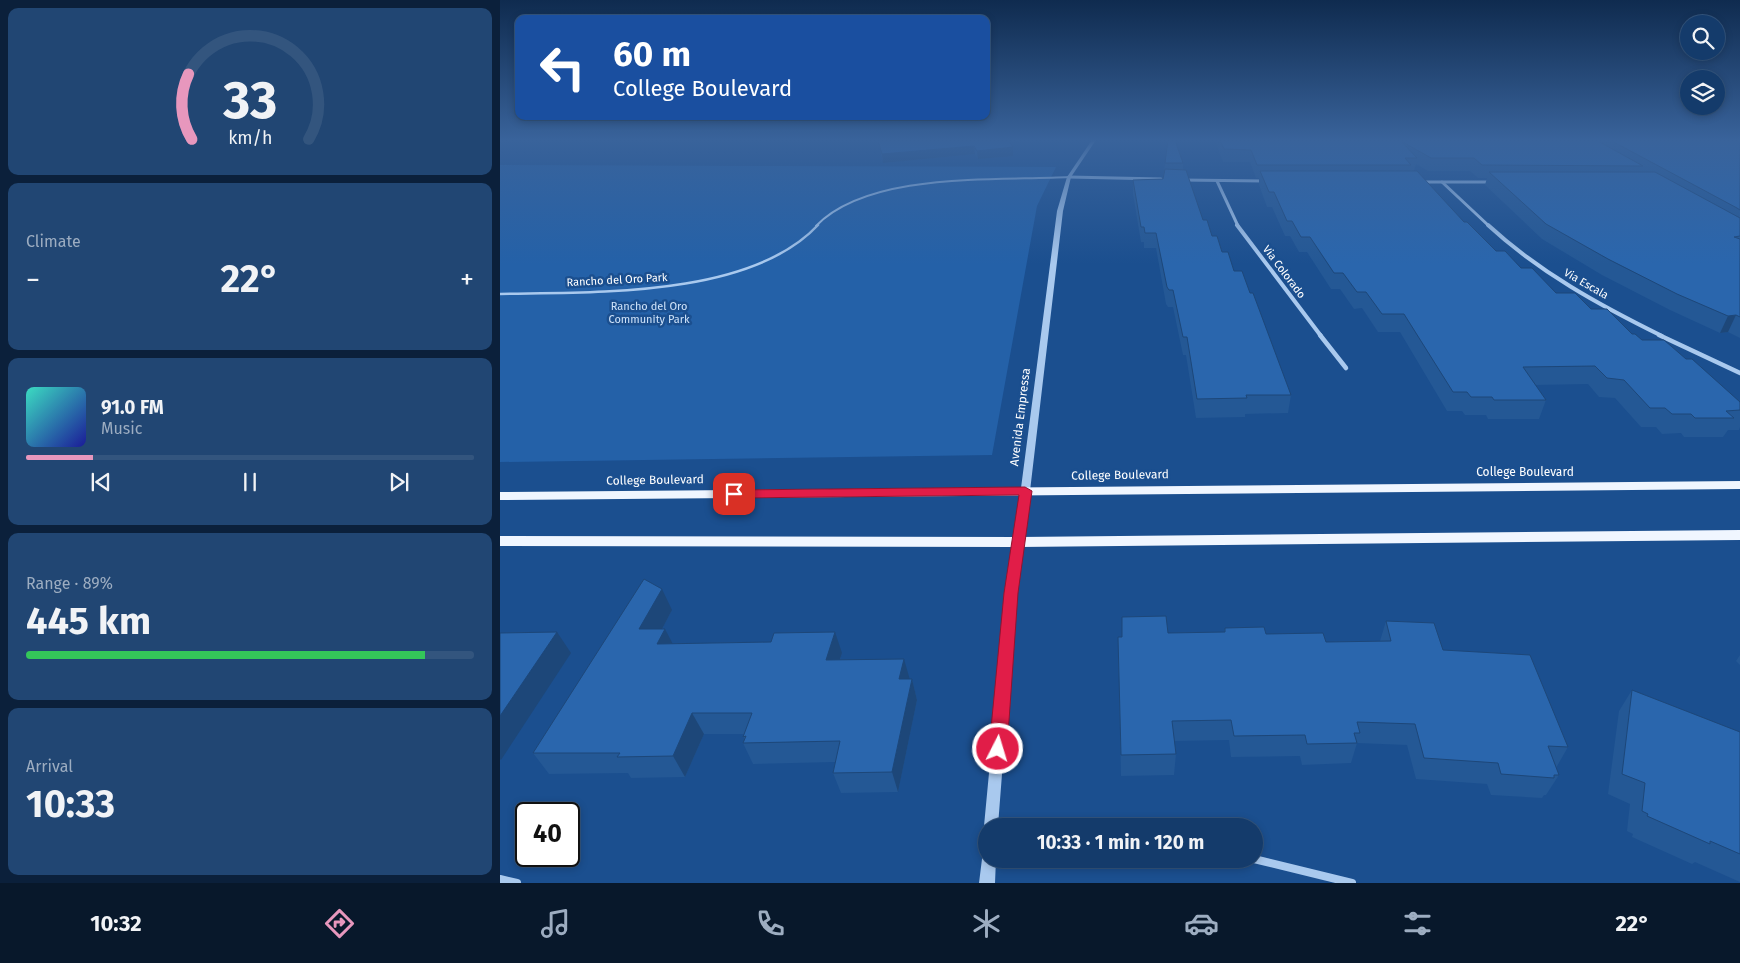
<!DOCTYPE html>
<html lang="en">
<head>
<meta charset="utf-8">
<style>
  :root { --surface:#143b6b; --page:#214673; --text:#f1f3f6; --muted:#9dadc1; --line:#33557e; --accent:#e797bd }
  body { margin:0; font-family:"Fira Sans",sans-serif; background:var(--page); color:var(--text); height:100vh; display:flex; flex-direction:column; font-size:19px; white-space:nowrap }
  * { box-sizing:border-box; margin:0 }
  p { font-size:16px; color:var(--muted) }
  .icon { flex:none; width:28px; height:28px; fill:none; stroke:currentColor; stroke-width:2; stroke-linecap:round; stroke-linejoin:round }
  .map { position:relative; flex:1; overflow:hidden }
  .drawer { display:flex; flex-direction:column; gap:8px; padding:8px; background:#0b203b; width:500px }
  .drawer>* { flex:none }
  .hud { position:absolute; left:15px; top:15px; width:475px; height:105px; border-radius:10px; box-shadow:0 2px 8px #0003,0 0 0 1px var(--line); background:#1a4fa0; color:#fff; overflow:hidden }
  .tools { position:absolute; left:1180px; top:15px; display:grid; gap:10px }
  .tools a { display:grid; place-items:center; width:45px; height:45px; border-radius:50%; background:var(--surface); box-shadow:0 2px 8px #0003,0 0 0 1px var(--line); font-size:25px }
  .speed { position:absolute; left:15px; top:802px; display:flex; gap:10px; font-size:25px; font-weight:700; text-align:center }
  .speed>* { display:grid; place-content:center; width:65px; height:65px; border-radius:50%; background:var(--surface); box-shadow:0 2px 8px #0003,0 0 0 1px var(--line); line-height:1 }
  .speed .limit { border:2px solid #111; border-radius:8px; background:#fff; color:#111 }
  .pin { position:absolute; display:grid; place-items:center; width:42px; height:42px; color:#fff; margin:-21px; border-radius:10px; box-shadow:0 2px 8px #0006 }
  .me { position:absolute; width:55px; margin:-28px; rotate:5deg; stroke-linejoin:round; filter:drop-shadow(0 0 4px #0008) }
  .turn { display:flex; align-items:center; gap:18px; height:105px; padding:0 15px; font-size:22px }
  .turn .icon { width:65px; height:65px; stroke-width:2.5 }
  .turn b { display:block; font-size:35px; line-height:42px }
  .big { font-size:38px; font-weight:700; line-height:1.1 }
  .drawer .widget { flex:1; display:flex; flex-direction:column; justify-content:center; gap:8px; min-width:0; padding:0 18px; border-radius:10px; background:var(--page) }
  .drawer .dial { align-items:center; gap:0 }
  .dial svg { height:130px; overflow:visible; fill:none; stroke:var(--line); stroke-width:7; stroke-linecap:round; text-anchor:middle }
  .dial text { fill:var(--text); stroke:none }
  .song { display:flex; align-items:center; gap:15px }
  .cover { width:60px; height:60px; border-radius:8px; background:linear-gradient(135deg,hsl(170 70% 55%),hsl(240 70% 35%)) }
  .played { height:5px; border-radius:2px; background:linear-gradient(90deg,var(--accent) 15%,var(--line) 15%) }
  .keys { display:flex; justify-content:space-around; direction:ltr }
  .heat { display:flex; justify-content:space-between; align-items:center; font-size:28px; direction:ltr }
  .charge { height:8px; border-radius:4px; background:linear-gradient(90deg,#34c759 89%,var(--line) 0) }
  .trip { position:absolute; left:478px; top:818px; width:285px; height:50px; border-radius:25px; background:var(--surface); box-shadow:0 2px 8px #0003,0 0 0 1px var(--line); font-weight:700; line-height:50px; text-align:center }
  .tabs { display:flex; height:80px; justify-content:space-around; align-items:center; background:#08182b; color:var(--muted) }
  .tabs .icon { width:35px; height:35px }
  .tabs .selected { color:var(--accent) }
  .tabs b { font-size:22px; color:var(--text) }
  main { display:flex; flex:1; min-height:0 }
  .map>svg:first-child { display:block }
  .green { fill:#2461a8 }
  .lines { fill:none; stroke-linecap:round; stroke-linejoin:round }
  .service-far1 { stroke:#a9c9ee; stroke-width:2 }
  .service { stroke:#a9c9ee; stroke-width:2.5 }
  .minor-far3 { stroke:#a9c9ee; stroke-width:3 }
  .minor-far2 { stroke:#a9c9ee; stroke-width:4 }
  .minor-far1 { stroke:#a9c9ee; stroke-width:4.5 }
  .minor { stroke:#a9c9ee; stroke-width:8 }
  .tertiary { fill:#a9c9ee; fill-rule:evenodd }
  .primary { fill:#f0f6ff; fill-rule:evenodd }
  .wall { fill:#245895 }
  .shaded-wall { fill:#1d4779 }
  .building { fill:#2a66ad; stroke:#1d4779 }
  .route { fill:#e11d48; stroke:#92132f }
  .labels { text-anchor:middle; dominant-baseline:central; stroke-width:5; stroke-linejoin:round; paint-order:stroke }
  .far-street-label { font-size:11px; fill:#fff; stroke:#1b4f8f }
  .far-park-label { font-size:11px; fill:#cfe3fa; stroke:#1b4f8f }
  .street-label { font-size:12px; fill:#fff; stroke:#1b4f8f }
</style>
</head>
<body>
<main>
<section class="drawer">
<div class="widget dial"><svg viewBox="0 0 100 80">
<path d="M14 69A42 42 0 1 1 86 69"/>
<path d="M14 69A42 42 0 0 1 12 29" stroke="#e797bd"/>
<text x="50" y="56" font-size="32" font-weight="700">33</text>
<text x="50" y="72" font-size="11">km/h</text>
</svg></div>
<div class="widget"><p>Climate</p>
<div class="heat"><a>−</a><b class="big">22°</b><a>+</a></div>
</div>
<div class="widget">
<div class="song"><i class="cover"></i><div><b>91.0 FM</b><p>Music</p></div></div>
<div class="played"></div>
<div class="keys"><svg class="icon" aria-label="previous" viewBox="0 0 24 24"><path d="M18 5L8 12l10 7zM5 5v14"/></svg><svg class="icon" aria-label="pause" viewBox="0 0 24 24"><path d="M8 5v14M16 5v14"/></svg><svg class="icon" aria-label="next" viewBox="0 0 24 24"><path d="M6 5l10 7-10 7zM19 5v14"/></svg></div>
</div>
<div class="widget"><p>Range · 89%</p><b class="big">445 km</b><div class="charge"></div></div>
<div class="widget"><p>Arrival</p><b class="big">10:33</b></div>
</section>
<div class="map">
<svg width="1240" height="883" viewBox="0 0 1240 883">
  <rect width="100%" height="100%" fill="#1b4f8f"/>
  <path class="green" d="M0,165L556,167L537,206L492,455L0,462Z"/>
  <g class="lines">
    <path class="service-far1" d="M316,226C369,171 498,181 569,177"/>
    <path class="service" d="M0,294C92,292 250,298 318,225"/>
    <g class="minor-far3">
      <path d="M569,177L661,179"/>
      <path d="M682,180L764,181"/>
      <path d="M717,181L738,226"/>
      <path d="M922,182H991"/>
      <path d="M942,182L989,226"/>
    </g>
    <g class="minor-far2">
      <path d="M737,225L821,336"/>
      <path d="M988,225C1039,272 1099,305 1162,336"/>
    </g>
    <g class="minor-far1">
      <path d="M820,335L846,368"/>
      <path d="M1159,335L1240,373"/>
    </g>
    <g class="minor">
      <path d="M754,859L852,883"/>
      <path d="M0,879L17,883"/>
    </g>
    <g class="tertiary">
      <path d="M592,140H596L571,177L563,211L524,542L516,593L498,826H486V831L484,826L506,593L514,542L557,211L567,177Z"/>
      <path d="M486,853V859H496L495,883H479L482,859L484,854Z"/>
    </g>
    <g class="primary">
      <path d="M1240,481V489L0,500V492Z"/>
      <path d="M1240,530V540L519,547L0,546V536L519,537Z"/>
    </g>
  </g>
  <g class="wall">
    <path d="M0,140H19L14,142Z"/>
    <path d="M378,140H508L513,156L478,159L475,154L383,163Z"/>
    <path d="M715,140H1240V338L1228,332L1220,333L1170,310L1102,275L1042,239L985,185L987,178H978L970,171H928L916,164L914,171L964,222L996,251L1056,293L1091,309L1142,340L1186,359L1240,402V427L1239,430H1228L1223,437H1184L1181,433L1162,434L1156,427H1141L1115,398L1099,397L1088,384L1035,385L1046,400L1039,419H988L986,415H965L962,411H947L900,332H878L862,308L854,309L840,289H831L807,252H799L790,236H785L772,207H767L759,185V178H756L750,162H723Z"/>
    <path d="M665,163H683V170L703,220L712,236L734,271L750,293L791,395L788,413L745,414V417L696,418L686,355H683L673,307H668L666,304L656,248H644V242H641L633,194V180L663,179Z"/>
    <path d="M172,610L162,629L172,644L342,653L340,660L409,679H412L417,700L398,792L341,793L333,773L335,762L253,764L243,743L245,740L243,737L244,734H204L185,777L131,778L128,773L49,774L33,753Z"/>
    <path d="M886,621L943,650L1068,747L1056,768L1059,775L1046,795H1044L1042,798L991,795L987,784L916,779L907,745L857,743L851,763L802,765L800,756L731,757L729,740L674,741L676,754L674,775L621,776L618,637L668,633L724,632L725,628L766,634L826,642L880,641Z"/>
    <path d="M1240,655V665L1236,661Z"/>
    <path d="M1132,690L1240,732V882L1195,862L1192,864L1132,837L1133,834L1127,831L1130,804L1108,794L1119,711Z"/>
  </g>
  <g class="shaded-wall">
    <path d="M474,146L475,154L383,163L382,154Z"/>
    <path d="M513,147V156L478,159L477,151Z"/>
    <path d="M1236,315L1228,332L1220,333L1228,316Z"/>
    <path d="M162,589L172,610L151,650L139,629Z"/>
    <path d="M165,629L176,650L157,644Z"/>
    <path d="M57,632L71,653L1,760L0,759V716Z"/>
    <path d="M335,632L342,653L333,681L326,660Z"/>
    <path d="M404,659L410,680L399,679Z"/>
    <path d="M412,679L417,700L398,792L392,772Z"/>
    <path d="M192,713L204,734L185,777L173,756Z"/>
  </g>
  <g class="building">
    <path d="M378,140H508L513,147L477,151L474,146L382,154Z"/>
    <path d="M668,140H675L683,163H665Z"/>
    <path d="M720,140H1096L1143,166L982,165L974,158H931L901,141L917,158H905L911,165H757L751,150L724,149Z"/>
    <path d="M1110,140H1240V210L1237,208Z"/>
    <path d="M665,169L686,170L703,220H707L712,236H717L722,252H728L734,271H742L750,293H753L791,395H746L747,398L697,399L687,337H683L673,290H669L667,287L656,233H645L644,227H641L633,180L663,179Z"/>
    <path d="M760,171H917L964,222H967L996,251H1005L1021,268H1032L1056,293H1075L1091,309H1107L1132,334H1135L1142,340H1164L1186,359H1192L1240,402V410L1226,411L1234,418H1195L1191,414H1172L1165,408H1150L1124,380L1107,378L1095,366L1023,367L1046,400H994L992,397H971L967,392H953L904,314H882L866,292H857L843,273H834L810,237H801L792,221H787L774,192H769Z"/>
    <path d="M989,172H1155L1240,218V236L1234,237L1240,239V317L1236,315L1228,316L1177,294L1108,259L1046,224Z"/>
    <path d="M144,579L162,589L139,629H165L157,644L271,642L274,633L335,632L326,660L404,659L399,679H412L392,772L333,773L340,741L243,743L246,736L243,737L252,713H192L173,756L117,757L120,753H33Z"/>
    <path d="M666,616L668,633L725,632V628L764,627L766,634L823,633L826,642L891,641L886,621L934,623L943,650L1030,655L1068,747L1048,746L1059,775H1054V778L1001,774L998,763L924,758L915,724L857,722L860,733H854L857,743L807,744L805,735L734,736L731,720L672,721L676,754L621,755L618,637H622V617Z"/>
    <path d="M57,632L0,716V633Z"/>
    <path d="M1132,690L1240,732V854L1210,841V844L1147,816L1148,814L1142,811L1145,783L1122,774Z"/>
  </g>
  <linearGradient id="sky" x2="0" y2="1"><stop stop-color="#0f2b4f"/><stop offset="0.53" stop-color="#39639b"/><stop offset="1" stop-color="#39639b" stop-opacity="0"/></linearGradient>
  <rect width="1240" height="264" fill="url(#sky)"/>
  <path class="route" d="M525,487L532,491L518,593L507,749L504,754L498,756L492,754L489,749L504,593L519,495L234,498L228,494L234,490Z"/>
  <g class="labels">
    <g class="far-street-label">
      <text transform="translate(784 272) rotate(53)">Via Colorado</text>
      <text transform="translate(117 280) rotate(-3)">Rancho del Oro Park</text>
      <text transform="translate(1086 284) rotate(30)">Via Escala</text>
    </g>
    <g class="far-park-label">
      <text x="149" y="306">Rancho del Oro<tspan x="149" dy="13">Community Park</tspan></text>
    </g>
    <g class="street-label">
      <text transform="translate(520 417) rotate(-83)">Avenida Empressa</text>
      <text x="1025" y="472">College Boulevard</text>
      <text transform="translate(620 475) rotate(-1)">College Boulevard</text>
      <text transform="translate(155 480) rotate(-1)">College Boulevard</text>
    </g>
  </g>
</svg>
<div class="tools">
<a><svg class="icon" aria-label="search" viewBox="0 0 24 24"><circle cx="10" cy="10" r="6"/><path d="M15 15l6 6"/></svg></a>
<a><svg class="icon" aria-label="layers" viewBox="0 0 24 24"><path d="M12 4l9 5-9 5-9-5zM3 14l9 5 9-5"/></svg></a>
</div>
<div class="speed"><div class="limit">40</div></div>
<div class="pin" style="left:234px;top:494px;background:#d93025"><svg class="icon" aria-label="arrive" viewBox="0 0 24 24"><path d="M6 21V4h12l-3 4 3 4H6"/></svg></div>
<svg class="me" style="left:498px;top:749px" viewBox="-20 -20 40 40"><circle r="17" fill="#e11d48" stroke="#fff" stroke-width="3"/><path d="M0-11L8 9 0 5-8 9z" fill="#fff"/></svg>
<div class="trip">10:33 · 1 min · 120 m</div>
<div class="hud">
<div class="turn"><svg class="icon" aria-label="left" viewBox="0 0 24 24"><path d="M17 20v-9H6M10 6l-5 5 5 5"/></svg><div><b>60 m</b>College Boulevard</div></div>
</div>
</div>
</main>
<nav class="tabs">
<b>10:32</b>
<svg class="icon selected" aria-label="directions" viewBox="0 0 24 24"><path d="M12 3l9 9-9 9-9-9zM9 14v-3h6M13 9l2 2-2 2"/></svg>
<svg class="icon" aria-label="music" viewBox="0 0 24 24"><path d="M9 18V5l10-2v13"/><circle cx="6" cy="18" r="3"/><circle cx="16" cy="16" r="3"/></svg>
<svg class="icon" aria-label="phone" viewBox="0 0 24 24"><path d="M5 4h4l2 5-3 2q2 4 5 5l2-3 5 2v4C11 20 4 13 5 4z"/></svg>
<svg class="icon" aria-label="climate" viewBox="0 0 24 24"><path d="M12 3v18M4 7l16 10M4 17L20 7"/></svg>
<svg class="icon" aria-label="car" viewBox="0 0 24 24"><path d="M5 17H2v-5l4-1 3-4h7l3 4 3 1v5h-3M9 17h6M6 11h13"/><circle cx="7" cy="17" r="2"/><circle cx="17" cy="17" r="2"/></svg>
<svg class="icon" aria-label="filters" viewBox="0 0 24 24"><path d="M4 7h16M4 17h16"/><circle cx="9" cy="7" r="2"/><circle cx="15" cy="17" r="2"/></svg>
<b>22°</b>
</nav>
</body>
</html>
